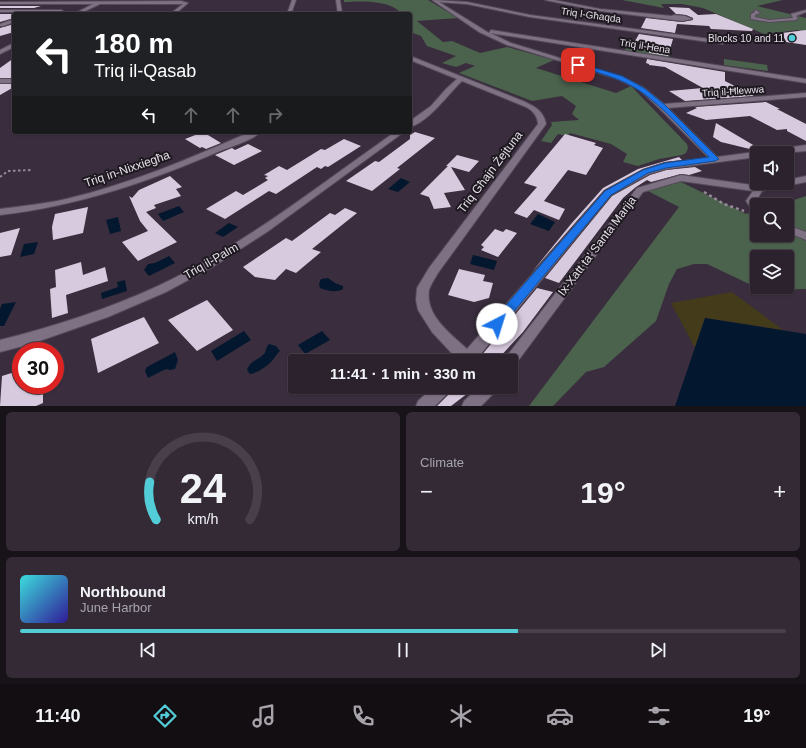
<!DOCTYPE html>
<html lang="en">
<head>
<meta charset="utf-8">
<style>
  :root { --surface:#2c222e; --page:#342a36; --text:#f1f3f6; --muted:#a6a4aa; --line:#483f4a; --accent:#52ccd6 }
  body { margin:0; font-family:Helvetica,sans-serif; background:var(--page); color:var(--text); height:100vh; display:flex; flex-direction:column; font-size:15px; white-space:nowrap }
  * { box-sizing:border-box; margin:0 }
  p { font-size:13px; color:var(--muted) }
  .icon { flex:none; width:22px; height:22px; fill:none; stroke:currentColor; stroke-width:2; stroke-linecap:round; stroke-linejoin:round }
  .map { position:relative; height:406px; overflow:hidden }
  .sheet { display:flex; flex-direction:column; gap:6px; padding:6px; background:#181319; flex:1 }
  .sheet>* { flex:none }
  .top-card { position:absolute; left:12px; top:12px; width:400px; height:122px; border-radius:4px; box-shadow:0 1px 3px #0004,0 0 0 1px var(--line); background:#202124; color:#fff; overflow:hidden }
  .tools { position:absolute; left:750px; top:146px; display:grid; gap:8px }
  .tools a { display:grid; place-items:center; width:44px; height:44px; border-radius:4px; background:var(--surface); box-shadow:0 1px 3px #0004,0 0 0 1px var(--line); font-size:20px }
  .speed { position:absolute; left:12px; top:342px; display:flex; gap:8px; font-size:20px; font-weight:700; text-align:center }
  .speed>* { display:grid; place-content:center; width:52px; height:52px; border-radius:50%; background:var(--surface); box-shadow:0 1px 3px #0004,0 0 0 1px var(--line); line-height:1 }
  .speed .limit { border:6px solid #d22; background:#fff; color:#111 }
  .pin { position:absolute; display:grid; place-items:center; width:34px; height:34px; color:#fff; margin:-17px; border-radius:8px; box-shadow:0 2px 6px #0006 }
  .me { position:absolute; width:44px; margin:-22px; rotate:40deg; stroke-linejoin:round; filter:drop-shadow(0 0 3px #0008) }
  .turn { display:flex; align-items:center; gap:14px; height:84px; padding:0 16px; font-size:18px }
  .turn .icon { width:52px; height:52px; stroke-width:2.5 }
  .turn b { display:block; font-size:28px; line-height:34px }
  .lanes { display:flex; align-items:center; height:38px; padding:0 16px; background:#0003; justify-content:center; gap:20px; direction:ltr }
  .lanes .off { opacity:.35 }
  .big { font-size:30px; font-weight:600; line-height:1.1 }
  .sheet .card { flex:1; display:flex; flex-direction:column; justify-content:center; gap:6px; min-width:0; padding:0 14px; border-radius:6px; background:var(--page) }
  .sheet .dial { align-items:center; gap:0 }
  .dial svg { height:104px; overflow:visible; fill:none; stroke:var(--line); stroke-width:7; stroke-linecap:round; text-anchor:middle }
  .dial text { fill:var(--text); stroke:none }
  .song { display:flex; align-items:center; gap:12px }
  .cover { width:48px; height:48px; border-radius:6px; background:linear-gradient(135deg,hsl(180 70% 55%),hsl(250 70% 35%)) }
  .played { height:4px; border-radius:2px; background:linear-gradient(90deg,var(--accent) 65%,var(--line) 65%) }
  .keys { display:flex; justify-content:space-around; direction:ltr }
  .heat { display:flex; justify-content:space-between; align-items:center; font-size:22px; direction:ltr }
  .sheet .tiles { flex:1; display:grid; gap:6px; grid-template-columns:1fr 1fr }
  .card:last-child { grid-column:span 2 }
  .trip { position:absolute; left:288px; top:354px; width:230px; height:40px; border-radius:4px; background:var(--surface); box-shadow:0 1px 3px #0004,0 0 0 1px var(--line); font-weight:600; line-height:40px; text-align:center }
  .menu { display:flex; height:64px; justify-content:space-around; align-items:center; background:#120e12; color:var(--muted) }
  .menu .icon { width:28px; height:28px }
  .menu .current { color:var(--accent) }
  .menu b { font-size:18px; color:var(--text) }
  .map>svg:first-child { display:block }
  .green { fill:#4b624d; fill-rule:evenodd }
  .sand { fill:#433b1a }
  .water { fill:#03172f }
  .building { fill:#d8cade }
  .lines { fill:none; stroke-linecap:round; stroke-linejoin:round }
  .minor-casing { stroke:#544a58; stroke-width:2 }
  .path-far1 { stroke:#958b98; stroke-width:2; stroke-dasharray:2.5 2.5; stroke-linecap:butt }
  .path { stroke:#958b98; stroke-width:2.5; stroke-dasharray:3 3; stroke-linecap:butt }
  .minor { fill:#7e7184; fill-rule:evenodd }
  .route { fill:#1a73e8; stroke:#114b97 }
  .poi-dot { fill:#52ccd6; stroke:#1e1920; stroke-width:1.5 }
  .labels { text-anchor:middle; dominant-baseline:central; stroke-width:4; stroke-linejoin:round; paint-order:stroke }
  .far-street-label { font-size:10px; fill:#e5dee8; stroke:#1e1920 }
  .far-poi-label { font-size:10px; fill:#e5dee8; stroke:#1e1920; text-anchor:end }
  .street-label { font-size:12px; fill:#e5dee8; stroke:#1e1920 }
</style>
</head>
<body>
<div class="map">
<svg width="806" height="406" viewBox="0 0 806 406">
  <rect width="100%" height="100%" fill="#3a2e3e"/>
  <g class="green">
    <path d="M344,0H428L458,18L417,21L443,42L452,41L480,53L507,47L554,60L536,68L616,93L631,86L687,144L688,148L686,153L682,155L659,159L638,166L623,162L627,154L611,144L570,133L567,136L558,134L551,143L541,141L552,125L551,122L579,120L572,114L576,106L562,96L532,101L459,73L475,66L466,63L456,67L442,63L456,56L427,46L421,36L410,32V14H396L398,10C385,0 360,1 344,2Z"/>
    <path d="M622,0H783L757,6L806,18V33L798,30L764,34L703,8L682,4H661L664,8Z"/>
    <path d="M628,45L671,52L669,58L624,51Z"/>
    <path d="M724,59L767,65L768,71L724,65Z"/>
    <path d="M677,180L746,214L757,211V235H787V205H779L806,196V289L762,290L707,264H694L677,269L669,284L656,321L604,367L586,372L553,406H529L679,207L646,190ZM757,257H787V287H757Z"/>
  </g>
  <path class="sand" d="M732,292L783,330L705,318L695,348L671,303Z"/>
  <g class="water">
    <path d="M401,178L410,182L398,192L388,189Z"/>
    <path d="M179,206L184,212L163,221L158,214Z"/>
    <path d="M538,214L555,222L549,231L530,224Z"/>
    <path d="M118,217L121,231L110,234L106,220Z"/>
    <path d="M229,223L238,227L223,237L215,233Z"/>
    <path d="M38,242L34,254L20,257L24,244Z"/>
    <path d="M473,255L497,261L494,270L470,264Z"/>
    <path d="M169,256L175,263L149,276L144,270L148,264L155,263Z"/>
    <path d="M328,278L335,283L343,286V289C337,293 327,291 320,288L319,284L321,279Z"/>
    <path d="M125,280L127,291L102,299L101,293L118,287L117,282Z"/>
    <path d="M16,302L4,326H0V309L2,304Z"/>
    <path d="M705,318L806,334V406H675Z"/>
    <path d="M244,331L251,340L217,361L211,351Z"/>
    <path d="M322,331L330,340L305,354L298,345Z"/>
    <path d="M269,344L276,346L280,351C276,354 275,358 271,362C266,367 257,373 250,374L247,370C250,361 258,360 264,354C267,351 264,350 269,344Z"/>
    <path d="M175,352L178,360L175,369L170,370L166,369L148,378L145,371L147,367Z"/>
  </g>
  <g class="building">
    <path d="M0,6H41L34,8H0Z"/>
    <path d="M669,7L689,8L698,15L716,14L753,29L752,31L711,29L709,26L677,24L675,33L641,28L646,18L682,22L693,20V18L686,15L676,14Z"/>
    <path d="M0,14H22H14V18L0,22Z"/>
    <path d="M14,24V32L0,36V28Z"/>
    <path d="M806,30V45L786,42L782,33Z"/>
    <path d="M639,34L673,39L668,56L649,53L651,44L635,41Z"/>
    <path d="M14,58V78H0V68Z"/>
    <path d="M647,59L725,72V81L754,96L685,101L669,91L703,88L665,67L649,65V64L646,63Z"/>
    <path d="M0,84H14V87L0,95Z"/>
    <path d="M766,102L780,109H777L806,124V141L787,131V129L777,130L750,116L706,120L686,113L697,108L695,107Z"/>
    <path d="M716,123L760,149V150H754L721,142L713,137Z"/>
    <path d="M203,132L221,143L206,149L202,147L200,148L185,139Z"/>
    <path d="M415,132L435,138L397,168L400,169L372,191L346,181L375,161L379,162L410,139V135Z"/>
    <path d="M565,134L596,143L594,145L603,148L586,175L568,170L544,201L565,209L559,220L534,210L527,218L514,213L537,187L524,183Z"/>
    <path d="M344,139L361,146L328,167L325,166L321,169L317,167L276,194L269,191L225,219L206,209L236,191L243,195L268,180L265,178L268,176L264,175L279,166L287,170L321,149L325,150Z"/>
    <path d="M248,144L262,151L234,165L215,155L232,148L235,150Z"/>
    <path d="M457,155L479,161L469,172L451,167L465,190L444,193L451,207L434,209L429,197L420,194L448,166H446Z"/>
    <path d="M679,157L682,160L665,162L643,169L604,190L532,272L571,224L603,188L638,169Z"/>
    <path d="M695,167L702,171L689,175L681,174L651,182L647,180L636,187L623,198L559,283L545,278L612,196L650,175L666,170Z"/>
    <path d="M170,176L182,187L176,189L181,196L154,205L156,208L146,212L177,242L138,261L122,242L148,231L140,221L129,196L132,198L139,190Z"/>
    <path d="M88,207L83,233L53,240L52,227L55,214Z"/>
    <path d="M345,208L357,213L312,249L321,252L296,273L286,269L275,280L255,277L243,267L286,238L292,241L330,213L335,215Z"/>
    <path d="M20,228L11,255L0,257V233Z"/>
    <path d="M495,229L503,232L506,229L517,233L498,257L481,250L484,247L481,245Z"/>
    <path d="M81,262L83,275L105,267L108,281L66,295L68,313L52,318L50,289L56,287L55,270Z"/>
    <path d="M459,269L485,275L483,281L493,283L489,298L474,302L448,295Z"/>
    <path d="M537,288L553,292L523,332L496,361H477Z"/>
    <path d="M207,300L233,330L197,351L168,320Z"/>
    <path d="M144,317L159,343L98,373L91,339Z"/>
    <path d="M21,370V385H43V403L36,406H0L2,376Z"/>
    <path d="M453,387H476L451,406H437L450,393Z"/>
  </g>
  <g class="lines">
    <defs>
      <g id="minor">
        <path d="M292,0H296L291,14H287Z"/>
        <path d="M336,0H340L342,14H338Z"/>
        <path d="M432,0L467,2L530,15L725,41L726,42L723,44L530,17L467,4L439,2L489,33L491,30L806,79V83L490,33L511,43L622,77L644,88L664,104L806,93V97L668,108L717,157L806,145V151L784,153H757V157L666,169L649,174L611,195L475,361H459L432,332L418,310L416,300L417,288L429,268L538,124C537,115 533,111 526,107L462,81C447,95 430,121 410,127V121L431,106L446,89L457,79L410,60V56L523,101C534,106 544,111 546,124L438,273C435,278 431,284 429,290C425,316 451,334 467,349L605,191L643,170L665,163L709,158L659,108L640,90L618,79L507,45L479,32Z"/>
        <path d="M545,0H554L600,9L672,16L674,15L685,16L692,19L682,21L600,11Z"/>
        <path d="M181,1L188,3L175,14H170L183,4H100L79,14H74L93,4H0V2Z"/>
        <path d="M0,10H61L63,11L61,12H0Z"/>
        <path d="M756,10L760,13L755,15V17L769,20L793,18L791,14L806,10V12L796,16L798,18L796,20L769,22L751,19V14L755,12L754,11Z"/>
        <path d="M14,19V22L4,26H0V24Z"/>
        <path d="M14,43V47L0,54V50Z"/>
        <rect x="0" y="79" width="14" height="4"/>
        <path d="M250,132H261C253,140 231,147 220,151C148,182 78,206 0,215V209C22,206 45,204 66,199C130,184 191,158 250,132Z"/>
        <path d="M395,132H404L267,232L214,266L166,292L108,317L31,344L0,352V340C53,327 108,309 158,286C243,246 318,186 395,132Z"/>
        <path d="M681,175L759,186L774,183H787V180L806,176V182L762,191L756,201L759,205H757V212L753,211L746,201L753,191L681,181L643,192L515,365L511,367V361H503L637,188Z"/>
        <path d="M787,225L806,232V240L787,232Z"/>
        <path d="M433,387H452L449,392L435,406H416L418,401Z"/>
        <path d="M479,387H498L495,392L481,406H462L464,401Z"/>
      </g>
    </defs>
    <use href="#minor" class="minor-casing"/>
    <path class="path-far1" d="M0,177L8,171L32,170"/>
    <path class="path" d="M704,192L724,204L744,211"/>
    <use href="#minor" class="minor"/>
  </g>
  <path class="route" d="M578,63L622,76L644,88L665,105L719,159L715,161L666,168L648,173L611,195L501,327L497,329L493,327L491,324L493,320L605,191L643,170L665,163L709,157C687,135 666,109 640,91C621,78 598,73 576,66V64Z"/>
  <circle class="poi-dot" cx="792" cy="38" r="4"/>
  <g class="labels">
    <g class="far-street-label">
      <text transform="translate(591 15) rotate(8)">Triq l-Għaqda</text>
      <text transform="translate(645 46) rotate(9)">Triq il-Hena</text>
      <text transform="translate(733 91) rotate(-4)">Triq il-Ħlewwa</text>
    </g>
    <g class="far-poi-label">
      <text x="784" y="38">Blocks 10 and 11</text>
    </g>
    <g class="street-label">
      <text transform="translate(127 169) rotate(-19)">Triq in-Nixxiegħa</text>
      <text transform="translate(490 172) rotate(-53)">Triq Għajn Żejtuna</text>
      <text transform="translate(597 246) rotate(-53)">Ix-Xatt ta' Santa Marija</text>
      <text transform="translate(211 261) rotate(-30)">Triq il-Palm</text>
    </g>
  </g>
</svg>
<div class="tools">
<a><svg class="icon" aria-label="sound" viewBox="0 0 24 24"><path d="M4 9h4l5-4v14l-5-4H4zM17 9q2 3 0 6"/></svg></a>
<a><svg class="icon" aria-label="search" viewBox="0 0 24 24"><circle cx="10" cy="10" r="6"/><path d="M15 15l6 6"/></svg></a>
<a><svg class="icon" aria-label="layers" viewBox="0 0 24 24"><path d="M12 4l9 5-9 5-9-5zM3 14l9 5 9-5"/></svg></a>
</div>
<div class="speed"><div class="limit">30</div></div>
<div class="pin" style="left:578px;top:65px;background:#d93025"><svg class="icon" aria-label="arrive" viewBox="0 0 24 24"><path d="M6 21V4h12l-3 4 3 4H6"/></svg></div>
<svg class="me" style="left:497px;top:324px" viewBox="-20 -20 40 40"><circle r="19" fill="#fff"/><path d="M0-13L10 11 0 6-10 11z" fill="#1a73e8"/></svg>
<div class="trip">11:41 · 1 min · 330 m</div>
<div class="top-card">
<div class="turn"><svg class="icon" aria-label="left" viewBox="0 0 24 24"><path d="M17 20v-9H6M10 6l-5 5 5 5"/></svg><div><b>180 m</b>Triq il-Qasab</div></div>
<div class="lanes"><svg class="icon" aria-label="left" viewBox="0 0 24 24"><path d="M17 20v-9H6M10 6l-5 5 5 5"/></svg><svg class="icon off" aria-label="ahead" viewBox="0 0 24 24"><path d="M12 20V5M6 11l6-6 6 6"/></svg><svg class="icon off" aria-label="ahead" viewBox="0 0 24 24"><path d="M12 20V5M6 11l6-6 6 6"/></svg><svg class="icon off" aria-label="right" viewBox="0 0 24 24"><path d="M7 20v-9h11M14 6l5 5-5 5"/></svg></div>
</div>
</div>
<section class="sheet">
<div class="tiles">
<div class="card dial"><svg viewBox="0 0 100 80">
<path d="M14 69A42 42 0 1 1 86 69"/>
<path d="M14 69A42 42 0 0 1 9 40" stroke="#52ccd6"/>
<text x="50" y="56" font-size="32" font-weight="700">24</text>
<text x="50" y="72" font-size="11">km/h</text>
</svg></div>
<div class="card"><p>Climate</p>
<div class="heat"><a>−</a><b class="big">19°</b><a>+</a></div>
</div>
<div class="card">
<div class="song"><i class="cover"></i><div><b>Northbound</b><p>June Harbor</p></div></div>
<div class="played"></div>
<div class="keys"><svg class="icon" aria-label="previous" viewBox="0 0 24 24"><path d="M18 5L8 12l10 7zM5 5v14"/></svg><svg class="icon" aria-label="pause" viewBox="0 0 24 24"><path d="M8 5v14M16 5v14"/></svg><svg class="icon" aria-label="next" viewBox="0 0 24 24"><path d="M6 5l10 7-10 7zM19 5v14"/></svg></div>
</div>
</div>
</section>
<nav class="menu">
<b>11:40</b>
<svg class="icon current" aria-label="directions" viewBox="0 0 24 24"><path d="M12 3l9 9-9 9-9-9zM9 14v-3h6M13 9l2 2-2 2"/></svg>
<svg class="icon" aria-label="music" viewBox="0 0 24 24"><path d="M9 18V5l10-2v13"/><circle cx="6" cy="18" r="3"/><circle cx="16" cy="16" r="3"/></svg>
<svg class="icon" aria-label="phone" viewBox="0 0 24 24"><path d="M5 4h4l2 5-3 2q2 4 5 5l2-3 5 2v4C11 20 4 13 5 4z"/></svg>
<svg class="icon" aria-label="climate" viewBox="0 0 24 24"><path d="M12 3v18M4 7l16 10M4 17L20 7"/></svg>
<svg class="icon" aria-label="car" viewBox="0 0 24 24"><path d="M5 17H2v-5l4-1 3-4h7l3 4 3 1v5h-3M9 17h6M6 11h13"/><circle cx="7" cy="17" r="2"/><circle cx="17" cy="17" r="2"/></svg>
<svg class="icon" aria-label="filters" viewBox="0 0 24 24"><path d="M4 7h16M4 17h16"/><circle cx="9" cy="7" r="2"/><circle cx="15" cy="17" r="2"/></svg>
<b>19°</b>
</nav>
</body>
</html>
